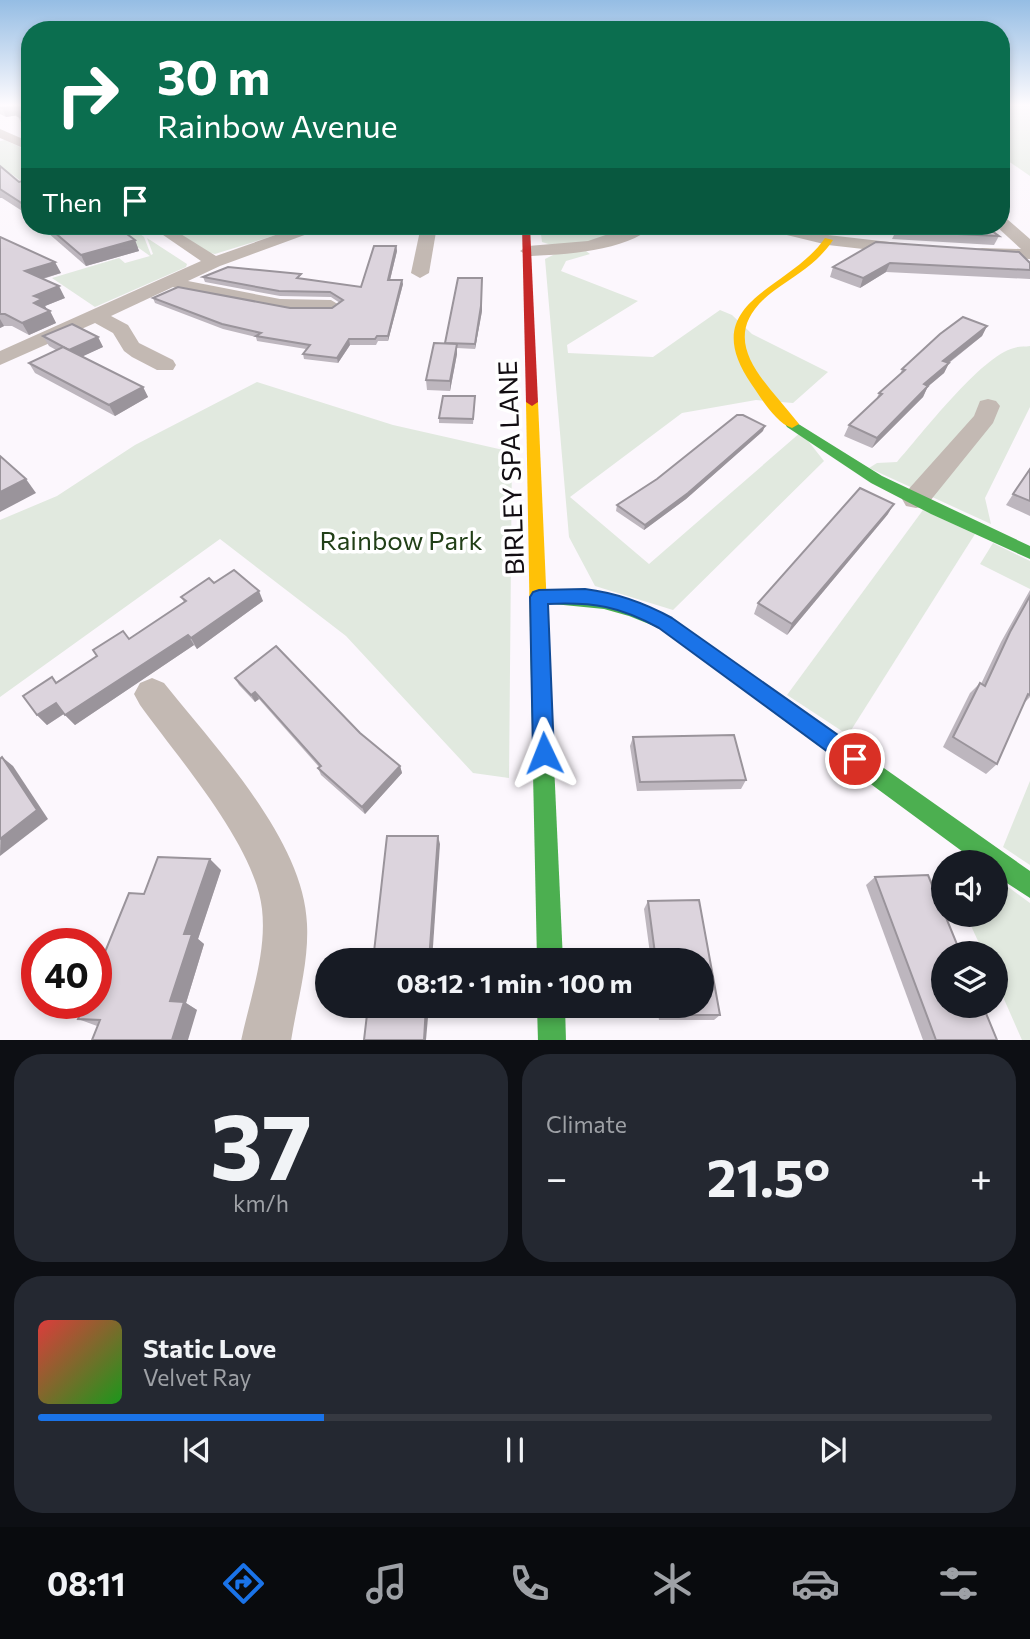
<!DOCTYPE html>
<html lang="en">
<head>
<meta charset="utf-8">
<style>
  :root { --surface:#171b24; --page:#242831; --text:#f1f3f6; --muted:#9ea1a6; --line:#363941; --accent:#1a73e8 }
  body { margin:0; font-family:Commissioner,sans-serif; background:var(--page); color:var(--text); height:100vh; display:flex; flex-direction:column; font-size:26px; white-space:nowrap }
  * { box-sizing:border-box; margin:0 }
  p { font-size:23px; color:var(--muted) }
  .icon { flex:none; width:38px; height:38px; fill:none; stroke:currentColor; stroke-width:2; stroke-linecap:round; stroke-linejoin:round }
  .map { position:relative; height:1040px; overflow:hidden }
  .panel { display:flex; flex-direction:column; gap:14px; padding:14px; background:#0d0f14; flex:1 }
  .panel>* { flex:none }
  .top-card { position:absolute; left:21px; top:21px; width:989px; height:214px; border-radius:28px; box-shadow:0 4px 10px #0003; background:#0b6e4f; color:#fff; overflow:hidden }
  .tools { position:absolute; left:931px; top:850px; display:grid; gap:14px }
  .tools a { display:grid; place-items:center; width:77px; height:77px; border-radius:50%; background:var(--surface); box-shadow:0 4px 10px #0003; font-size:35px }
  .speed { position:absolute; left:21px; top:928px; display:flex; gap:14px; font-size:35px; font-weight:700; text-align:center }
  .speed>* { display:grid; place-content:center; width:91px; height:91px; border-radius:50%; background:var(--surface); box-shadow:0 4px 10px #0003; line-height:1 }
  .speed .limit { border:10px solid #d22; background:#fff; color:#111 }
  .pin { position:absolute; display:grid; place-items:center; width:60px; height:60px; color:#fff; margin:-30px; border:4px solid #fff; border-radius:50%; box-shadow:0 2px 7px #0007 }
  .me { position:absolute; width:77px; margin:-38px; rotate:358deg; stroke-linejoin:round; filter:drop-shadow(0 0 5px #0008) }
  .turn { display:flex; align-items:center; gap:24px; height:147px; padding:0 21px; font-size:32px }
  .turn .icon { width:91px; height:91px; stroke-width:2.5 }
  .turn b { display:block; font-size:49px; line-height:60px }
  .then { display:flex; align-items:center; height:66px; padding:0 21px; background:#0003; gap:14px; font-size:26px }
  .big { font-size:52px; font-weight:700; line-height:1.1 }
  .panel .card { flex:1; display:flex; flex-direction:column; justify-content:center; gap:10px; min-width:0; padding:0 24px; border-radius:28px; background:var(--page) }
  .panel .dial { align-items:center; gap:0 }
  .dial b { font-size:91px; line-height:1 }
  .song { display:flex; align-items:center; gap:21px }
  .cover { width:84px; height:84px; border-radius:10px; background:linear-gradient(135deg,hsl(0 70% 55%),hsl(120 70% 35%)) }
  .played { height:7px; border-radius:4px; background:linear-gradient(90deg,var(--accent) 30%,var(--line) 30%) }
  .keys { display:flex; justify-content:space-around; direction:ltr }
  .heat { display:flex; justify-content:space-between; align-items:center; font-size:38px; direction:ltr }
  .panel .tiles { flex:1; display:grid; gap:14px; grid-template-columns:1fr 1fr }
  .card:last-child { grid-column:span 2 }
  .trip { position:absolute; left:315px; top:948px; width:399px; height:70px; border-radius:35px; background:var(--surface); box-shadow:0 4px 10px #0003; font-weight:700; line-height:70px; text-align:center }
  .menu { display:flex; height:112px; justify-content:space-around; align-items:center; background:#090b0e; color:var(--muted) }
  .menu .icon { width:49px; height:49px }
  .menu .current { color:var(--accent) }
  .menu b { font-size:32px; color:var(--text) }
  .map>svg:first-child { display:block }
  .green { fill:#e1e9df }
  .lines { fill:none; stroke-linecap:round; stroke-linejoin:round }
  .street { fill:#c3b9b3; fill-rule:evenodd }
  .fast { fill:#4caf50; fill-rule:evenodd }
  .slow { fill:#ffc107; fill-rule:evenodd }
  .jam { fill:#c62828; fill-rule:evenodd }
  .wall { fill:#bdb6be }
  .shaded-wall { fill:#9a949b }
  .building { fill:#dcd4dd; stroke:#9a949b; stroke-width:2 }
  .route { fill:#1a73e8; stroke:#114b97; stroke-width:2 }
  .labels { text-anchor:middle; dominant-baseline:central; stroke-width:7; stroke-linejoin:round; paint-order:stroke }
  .street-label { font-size:26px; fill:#120d12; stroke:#fff }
  .park-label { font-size:26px; fill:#213f17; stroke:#fff }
</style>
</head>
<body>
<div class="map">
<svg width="1030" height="1041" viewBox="0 0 1030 1041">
  <rect width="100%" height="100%" fill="#fcf7fd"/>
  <g class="green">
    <path d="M1001,104H1030V176L1001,156Z"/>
    <path d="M5,140L30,152V187L10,173L0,175V141Z"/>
    <path d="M108,226H130L144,237L151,255L153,254L147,238L187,264L186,267L95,307L52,278L119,258L125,263L150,256Z"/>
    <path d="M197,226H305L215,254L206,252L176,233Z"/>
    <path d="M540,226H634C610,240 569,252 542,242Z"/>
    <path d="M586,251L590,254L566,261L561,271L638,301L567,345L568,353L653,357L720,310L732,315L752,334L828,372L793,403L756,400L682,413L570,497L649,564L801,432L824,461L673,610L595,586L569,537L545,259L555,254Z"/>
    <path d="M1030,346V407L985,498L991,524L869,468L877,463L897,462C921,435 981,356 1014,348C1019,346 1025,347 1030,346Z"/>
    <path d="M257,382L393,425L512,452L509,778L473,773L346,636L220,539L0,697V520L57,496L135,445Z"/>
    <path d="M923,510L975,534L848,735L787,695Z"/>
    <path d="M993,543L1030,561V589L980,564Z"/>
    <path d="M1030,781V865L1003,847Z"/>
    <path d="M996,878L1030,903V1040H1022L996,981V954H984L966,915H996Z"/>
  </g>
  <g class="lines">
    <g class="street">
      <path d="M0,129L30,142V151L0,138Z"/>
      <path d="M1001,217L1007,219L1030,239V259L976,257L974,253L976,249L982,248L1021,249L996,226H1001Z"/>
      <path d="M150,226H168L216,256L301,226H323L321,229L220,266L188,281L280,299L331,300L341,306C326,323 258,303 238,300C216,297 194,295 173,287L111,316L128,325L139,343L173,360L176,365L173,370H157L132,357L124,351L113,333L95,323L0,365V351L201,261Z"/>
      <path d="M421,226H437L429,273L420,278L411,273Z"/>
      <path d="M632,226H652C629,251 561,255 528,256L520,251L528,246L588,241Z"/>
      <path d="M760,226H787L828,235L907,244L915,249L907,254L828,245L762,229Z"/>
      <path d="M988,399L996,401L1000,406L993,423L926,506L916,508L906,506L902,499L906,492L974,416L980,401Z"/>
      <path d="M152,678L164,683C215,747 304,840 307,924C309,963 297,1002 291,1041H241C250,998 267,953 262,909C255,845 178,758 140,705L134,694L140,683Z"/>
    </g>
    <g class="fast">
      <path d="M792,420L882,476L1030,546V559L931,514L871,483L787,427L785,424Z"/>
      <path d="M539,590C586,590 628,598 671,618L1030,871V898L996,876V863H978L659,628L629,616L604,609L533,602L530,597L533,592Z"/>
      <path d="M539,624L545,627L548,632L563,961H537L530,632L533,627Z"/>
      <path d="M537,1006H565L566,1041H538Z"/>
    </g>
    <g class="slow">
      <path d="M825,238L833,240C818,263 797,274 775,290C710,338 765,380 799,424L792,428C776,423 761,398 752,385C694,301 789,291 825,238Z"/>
      <path d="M532,398L538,402L548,632L545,637L539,640L533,637L530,632L526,402Z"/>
    </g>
    <path class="jam" d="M522,226H530L538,402L532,406L526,402Z"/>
  </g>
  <g class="wall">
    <path d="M0,104H30V129L22,125L18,116L26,114L6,117L0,114Z"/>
    <path d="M0,166L19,182L30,179V216L2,198H0Z"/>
    <path d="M40,226H116L135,240L139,251L86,266Z"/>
    <path d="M896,231L999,236L994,245L892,239Z"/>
    <path d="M0,237L61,273L43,279L65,298L45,306L47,309L50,311L56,323L29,335L12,326H4L0,328Z"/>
    <path d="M876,242L1030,263V279L886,272L860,288L830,277L833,267Z"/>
    <path d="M396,246L397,251L390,280L403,284L388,341H378L376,345H350L338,363L304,359L303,354L306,349L257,341L256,337L223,329L155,303L153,298L290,308H332L340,303L331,297L280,296L205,282L203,277L302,279L361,287Z"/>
    <path d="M482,311L475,349L457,348V354L450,391L427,390L426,380L445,343Z"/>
    <path d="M987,326L982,336L949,363L944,373L928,386L923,397L872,448L844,436L849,425L876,400L879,393L900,375L902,369Z"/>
    <path d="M43,336L98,337L103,347L82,356L143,387L148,397L115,416L35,373L29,363L56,350L49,346Z"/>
    <path d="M475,402L473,424L439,423V418Z"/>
    <path d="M763,431L686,499L644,530L616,511L617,505Z"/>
    <path d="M1030,468V516L1006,505Z"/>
    <path d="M888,514L787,635L754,614L758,603Z"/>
    <path d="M214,583L263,601L197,649L194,645L75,725L64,714L47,725L37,715L52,677L56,682L129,639L184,602L181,597Z"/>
    <path d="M1030,590V697L1024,703L997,764L986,774L943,747L970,693L980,683L981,684L1001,642Z"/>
    <path d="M235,678L360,733L400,766L402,773L365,814L321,775L318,768L319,767L259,699L255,702L239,685Z"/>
    <path d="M633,737L746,780L741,789L637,791L630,746Z"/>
    <path d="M221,870L198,939L204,944L186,1003L197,1010L97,1026L78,1019L144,894Z"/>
    <path d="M875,877L997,1040H923L866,885Z"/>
    <path d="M699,900L720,1015L714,1020H659L657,1006H702V961H651L644,909L648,901Z"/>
  </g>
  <g class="shaded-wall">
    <path d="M28,104L30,113L6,117L2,108Z"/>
    <path d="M135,240L139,251L86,266L81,255Z"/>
    <path d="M396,246L397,251L389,284L388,280Z"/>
    <path d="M55,262L61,273L31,282L25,271Z"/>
    <path d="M890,263L886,272L860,288L863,278Z"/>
    <path d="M482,278V311L475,349V344Z"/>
    <path d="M402,280L403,284L388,341V336Z"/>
    <path d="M59,286L65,298L45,306L48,311L34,303V296Z"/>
    <path d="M50,311L56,323L29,335L22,323Z"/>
    <path d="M0,319L4,326L0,328Z"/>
    <path d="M987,326L982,336L938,371L943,361Z"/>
    <path d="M98,337L103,347L75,360L69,350Z"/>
    <path d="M349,339L350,345L338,363L337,358Z"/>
    <path d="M457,344V354L450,391V381Z"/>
    <path d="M949,363L944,373L918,395L924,384Z"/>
    <path d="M928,386L923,397L872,448L877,438Z"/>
    <path d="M143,387L148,397L115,416L109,405Z"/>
    <path d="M765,426L763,431L686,499L644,530L645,525Z"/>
    <path d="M26,479L36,493L0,512V492Z"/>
    <path d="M894,504L888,514L787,635L792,624Z"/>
    <path d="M259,591L263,601L197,649L191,638Z"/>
    <path d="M188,635L194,645L75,725L65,715Z"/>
    <path d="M255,692L259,699L255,702L251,695Z"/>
    <path d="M56,703L65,713L47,725L37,715Z"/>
    <path d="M2,757L13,766L48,819L0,856Z"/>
    <path d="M400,766L402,773L365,814L362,807Z"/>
    <path d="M438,836L440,844L432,961H429Z"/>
    <path d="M210,859L221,870L198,939L204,944L186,1003L197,1010L188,1040H172L170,1001L184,934Z"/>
    <path d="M426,1006H429L426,1040H424Z"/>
  </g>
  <g class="building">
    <path d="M0,104H27L2,108L0,107Z"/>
    <path d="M28,104H30V122L18,116L28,113Z"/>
    <path d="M0,166L19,182L30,179V210L20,202L0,189Z"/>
    <path d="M47,226H116L135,240L81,255Z"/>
    <path d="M904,226H985L999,236L896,231Z"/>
    <path d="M0,237L55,262L25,271L59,286L34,296L42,299L34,303L50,311L22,323L5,314H0Z"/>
    <path d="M876,242L1019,252L1030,263V270L890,263L863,278L833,267Z"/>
    <path d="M374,246H396L388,280H402L388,336H377L375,339H349L337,358L303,354L310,345L256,336L261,333L222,324L153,298L178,287L290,308H332L343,300L330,292L279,291L203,277L228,267L301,274L297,278L361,287Z"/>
    <path d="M458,278H482L481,306L475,344L445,343Z"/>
    <path d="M963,317L987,326L943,361L949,363L924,384L928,386L877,438L849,425L882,394L879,393L905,370L902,369L940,334Z"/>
    <path d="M72,324L98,337L69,350L43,336Z"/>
    <path d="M434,343L457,344L450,381L426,380Z"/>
    <path d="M63,347L143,387L109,405L29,363Z"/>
    <path d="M443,396H475L473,419L439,418Z"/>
    <path d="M737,415H743L765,426L688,493L645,525L617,505L657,479Z"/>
    <path d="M0,456L26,479L0,492Z"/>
    <path d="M1030,469V501L1013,494Z"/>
    <path d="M860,488L894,504L792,624L758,603Z"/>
    <path d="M234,570L259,591L191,638L188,635L65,715L56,703L37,715L23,696L52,677L56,683L97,656L93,650L123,631L129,639L186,601L181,597L209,578L214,583Z"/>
    <path d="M1030,596V695L1028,694L997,764L953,737L980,683L985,686L1010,632Z"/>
    <path d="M276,646L360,733L400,766L362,807L318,768L321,766L255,692L251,695L235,678Z"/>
    <path d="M734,735L746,780L640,782L633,737Z"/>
    <path d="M2,757L37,810L0,839V759Z"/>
    <path d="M387,836H438L429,961H373Z"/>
    <path d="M158,857L210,859L184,934H192L170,1001L184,1002L172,1040H92L100,1020L78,1019L85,1003H96V974L129,893L144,894Z"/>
    <path d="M928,875L943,912V915H945L961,954H943V1006H983L997,1040H936L875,877Z"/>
    <path d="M699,900L720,1015H663L662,1006H702V961H656L648,901Z"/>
    <path d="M368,1006H426L424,1040H364Z"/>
  </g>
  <linearGradient id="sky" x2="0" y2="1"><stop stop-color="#95bde4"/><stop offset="0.42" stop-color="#fefbfe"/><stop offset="1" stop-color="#fefbfe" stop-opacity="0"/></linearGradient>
  <rect width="1030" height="250" fill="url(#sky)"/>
  <path class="route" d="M585,589C617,593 643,602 672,618L862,752L865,759L862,766L855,769L847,766L659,628C619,606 594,602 548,604L554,753L551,760L544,763L536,760L533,753L530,597L533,592L539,590Z"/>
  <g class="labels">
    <g class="street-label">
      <text transform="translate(510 468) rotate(-92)">BIRLEY SPA LANE</text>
    </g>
    <g class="park-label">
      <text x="401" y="539">Rainbow Park</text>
    </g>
  </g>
</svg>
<div class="tools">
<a><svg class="icon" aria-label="sound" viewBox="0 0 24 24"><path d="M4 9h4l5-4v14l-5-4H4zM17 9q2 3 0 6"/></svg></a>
<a><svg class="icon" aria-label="layers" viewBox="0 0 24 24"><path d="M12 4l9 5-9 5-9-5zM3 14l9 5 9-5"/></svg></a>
</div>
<div class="speed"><div class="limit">40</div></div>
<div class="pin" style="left:855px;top:759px;background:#d93025"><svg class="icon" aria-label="arrive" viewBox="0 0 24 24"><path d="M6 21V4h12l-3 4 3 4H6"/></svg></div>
<svg class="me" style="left:544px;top:753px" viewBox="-20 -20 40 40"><path d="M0-17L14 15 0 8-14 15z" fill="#1a73e8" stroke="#fff" stroke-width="4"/></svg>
<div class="trip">08:12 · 1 min · 100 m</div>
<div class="top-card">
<div class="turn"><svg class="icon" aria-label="right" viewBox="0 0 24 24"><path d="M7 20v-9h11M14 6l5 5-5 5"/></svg><div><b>30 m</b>Rainbow Avenue</div></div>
<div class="then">Then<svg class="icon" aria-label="arrive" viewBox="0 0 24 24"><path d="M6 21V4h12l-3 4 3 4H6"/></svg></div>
</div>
</div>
<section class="panel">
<div class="tiles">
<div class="card dial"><b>37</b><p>km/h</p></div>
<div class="card"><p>Climate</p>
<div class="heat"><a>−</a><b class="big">21.5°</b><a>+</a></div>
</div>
<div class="card">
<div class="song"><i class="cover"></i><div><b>Static Love</b><p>Velvet Ray</p></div></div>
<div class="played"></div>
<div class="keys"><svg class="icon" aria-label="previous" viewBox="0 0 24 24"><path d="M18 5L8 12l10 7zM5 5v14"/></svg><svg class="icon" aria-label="pause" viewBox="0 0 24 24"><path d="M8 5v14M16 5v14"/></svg><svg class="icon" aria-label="next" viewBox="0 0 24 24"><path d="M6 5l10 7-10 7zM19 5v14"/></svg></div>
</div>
</div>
</section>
<nav class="menu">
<b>08:11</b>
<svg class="icon current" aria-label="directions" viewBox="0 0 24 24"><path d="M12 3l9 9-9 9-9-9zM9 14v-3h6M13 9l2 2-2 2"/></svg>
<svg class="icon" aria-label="music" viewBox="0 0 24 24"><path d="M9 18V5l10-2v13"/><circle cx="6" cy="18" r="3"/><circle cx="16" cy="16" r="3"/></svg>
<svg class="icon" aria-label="phone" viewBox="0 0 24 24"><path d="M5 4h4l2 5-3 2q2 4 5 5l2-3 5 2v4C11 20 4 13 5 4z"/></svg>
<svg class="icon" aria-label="climate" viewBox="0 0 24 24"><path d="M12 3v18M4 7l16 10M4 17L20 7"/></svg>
<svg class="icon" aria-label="car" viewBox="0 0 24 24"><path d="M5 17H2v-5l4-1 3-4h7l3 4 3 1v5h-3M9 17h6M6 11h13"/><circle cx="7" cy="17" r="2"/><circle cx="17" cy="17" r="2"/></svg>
<svg class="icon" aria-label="filters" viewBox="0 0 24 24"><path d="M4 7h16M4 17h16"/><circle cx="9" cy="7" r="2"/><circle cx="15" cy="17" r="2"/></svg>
</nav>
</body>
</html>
